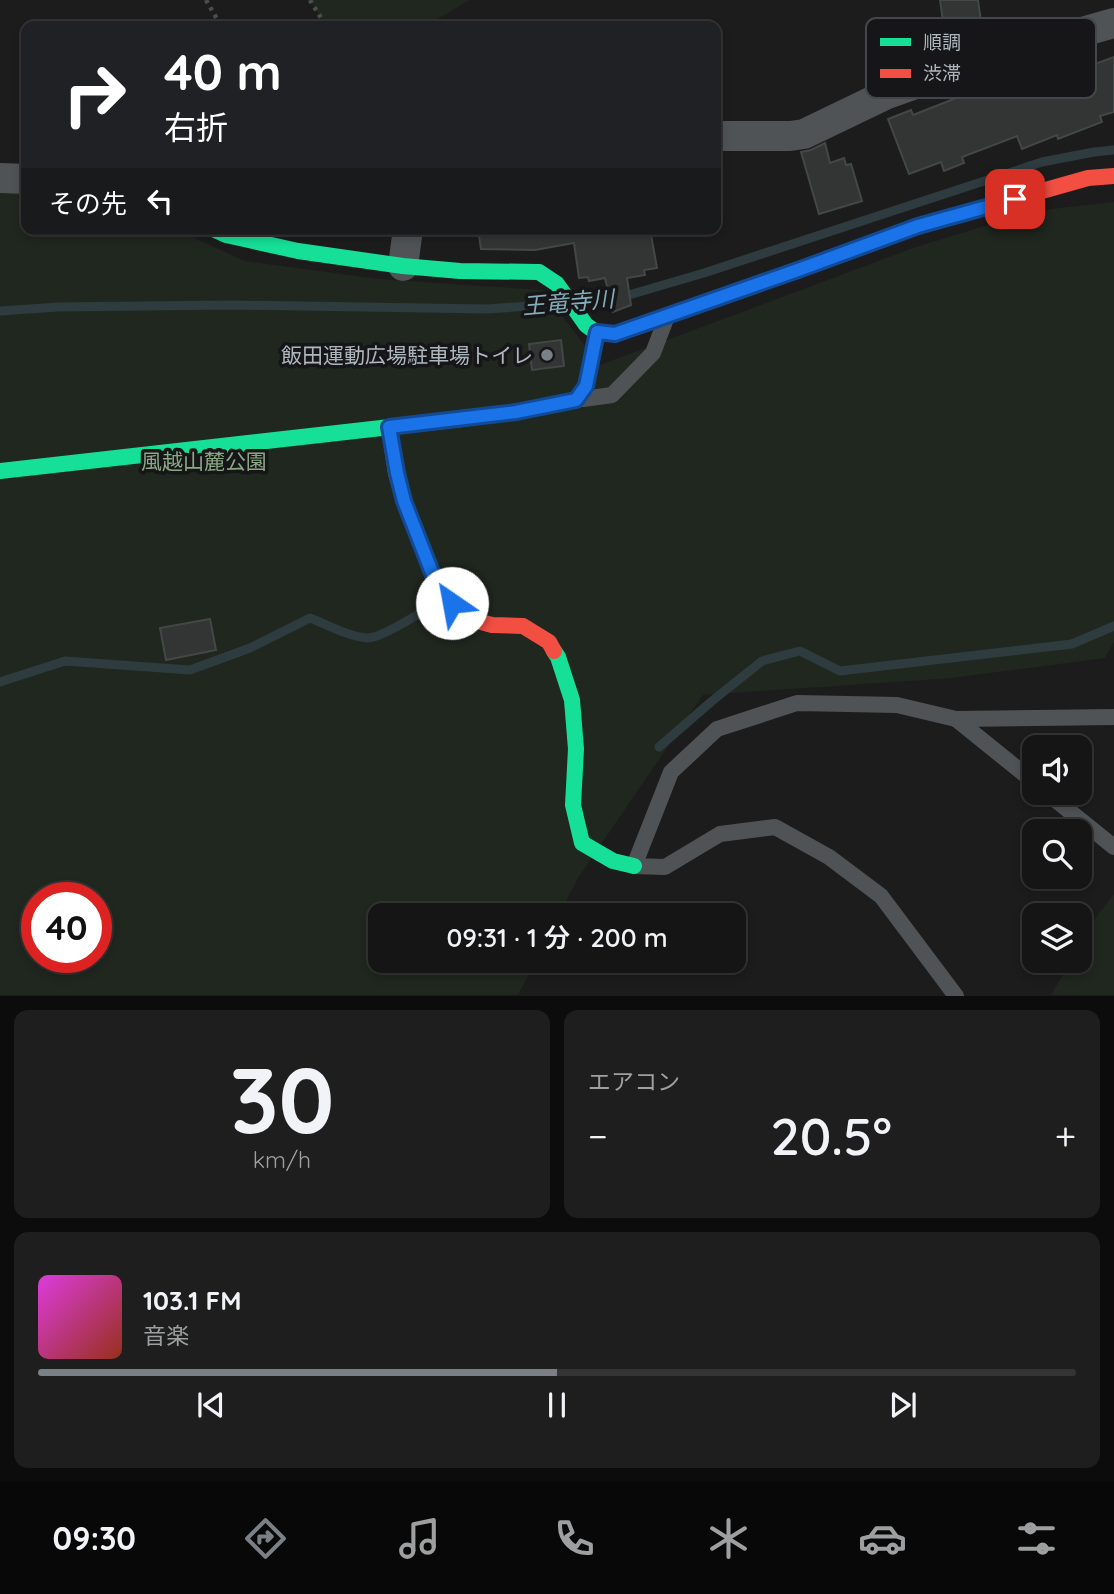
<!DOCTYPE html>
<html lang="ja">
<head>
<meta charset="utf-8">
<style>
  :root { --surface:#151515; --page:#1e1e1e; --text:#f1f3f6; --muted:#9d9fa0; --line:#343434; --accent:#7a8085 }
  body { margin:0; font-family:Quicksand,"Noto Sans JP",sans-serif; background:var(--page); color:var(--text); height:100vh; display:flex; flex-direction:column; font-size:26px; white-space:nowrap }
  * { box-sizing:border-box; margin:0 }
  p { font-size:23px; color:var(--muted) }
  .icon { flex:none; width:38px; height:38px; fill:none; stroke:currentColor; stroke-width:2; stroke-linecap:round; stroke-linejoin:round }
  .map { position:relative; height:996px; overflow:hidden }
  .details { display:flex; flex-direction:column; gap:14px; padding:14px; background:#0c0c0c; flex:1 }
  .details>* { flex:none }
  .top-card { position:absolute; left:21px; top:21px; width:700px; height:214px; border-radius:14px; box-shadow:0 4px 10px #0003,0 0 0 2px var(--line); background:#202124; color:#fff; overflow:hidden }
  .tools { position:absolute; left:1022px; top:735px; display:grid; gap:14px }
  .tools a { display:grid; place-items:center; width:70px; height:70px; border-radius:14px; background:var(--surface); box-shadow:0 4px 10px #0003,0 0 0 2px var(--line); font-size:35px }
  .speed { position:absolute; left:21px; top:882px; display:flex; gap:14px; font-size:35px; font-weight:700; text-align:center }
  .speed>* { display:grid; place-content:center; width:91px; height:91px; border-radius:50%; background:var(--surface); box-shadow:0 4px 10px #0003,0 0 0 2px var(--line); line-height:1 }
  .speed .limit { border:10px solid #d22; background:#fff; color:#111 }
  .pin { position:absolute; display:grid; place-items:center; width:60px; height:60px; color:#fff; margin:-30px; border-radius:14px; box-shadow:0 4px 10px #0006 }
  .me { position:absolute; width:77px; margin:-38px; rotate:327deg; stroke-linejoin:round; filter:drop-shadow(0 0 5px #0008) }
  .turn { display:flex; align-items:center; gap:24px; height:147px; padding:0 28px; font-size:32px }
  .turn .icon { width:91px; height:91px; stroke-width:2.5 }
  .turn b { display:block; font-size:49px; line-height:60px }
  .then { display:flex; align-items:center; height:66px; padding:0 28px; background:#0003; gap:14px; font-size:26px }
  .big { font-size:52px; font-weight:600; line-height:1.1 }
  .details .card { flex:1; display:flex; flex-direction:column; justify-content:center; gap:10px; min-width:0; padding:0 24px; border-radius:14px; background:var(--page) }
  .details .dial { align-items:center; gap:0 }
  .dial b { font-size:91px; line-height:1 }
  .song { display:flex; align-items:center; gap:21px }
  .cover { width:84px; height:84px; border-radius:10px; background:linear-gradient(135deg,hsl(300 70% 55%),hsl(10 70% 35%)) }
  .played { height:7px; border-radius:4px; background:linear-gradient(90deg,var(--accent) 50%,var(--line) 50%) }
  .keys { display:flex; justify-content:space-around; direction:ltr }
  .heat { display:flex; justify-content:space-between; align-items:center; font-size:38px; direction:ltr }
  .details .tiles { flex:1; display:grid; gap:14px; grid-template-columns:1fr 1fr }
  .card:last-child { grid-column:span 2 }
  .trip { position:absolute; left:368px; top:903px; width:378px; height:70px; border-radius:14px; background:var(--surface); box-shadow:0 4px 10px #0003,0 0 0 2px var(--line); font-weight:600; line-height:70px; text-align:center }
  .menu { display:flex; height:112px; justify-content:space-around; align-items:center; background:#080808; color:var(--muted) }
  .menu .icon { width:49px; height:49px }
  .menu .active { color:var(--accent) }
  .menu b { font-size:32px; color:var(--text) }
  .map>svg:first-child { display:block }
  .green { fill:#20271f; fill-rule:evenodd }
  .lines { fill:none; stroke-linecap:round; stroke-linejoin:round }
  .stream { stroke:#2e3b3f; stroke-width:9 }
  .building { fill:#333434; stroke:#444748; stroke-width:2 }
  .path { stroke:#4c4d50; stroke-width:4.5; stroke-dasharray:3.5 5; stroke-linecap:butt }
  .lane { stroke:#505355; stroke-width:16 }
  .street { stroke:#505355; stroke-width:30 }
  .fast { stroke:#16e098; stroke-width:16 }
  .jam { stroke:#f24e42; stroke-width:16 }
  .route-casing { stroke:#114b97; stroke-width:18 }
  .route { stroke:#1a73e8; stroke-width:12 }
  .poi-dot { fill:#7a8085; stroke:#161618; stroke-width:2.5 }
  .labels { text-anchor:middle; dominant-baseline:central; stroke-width:7; stroke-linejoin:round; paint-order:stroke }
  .poi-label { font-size:21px; fill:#adb6bd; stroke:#161618; text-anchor:end }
  .park-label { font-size:21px; fill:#8ba884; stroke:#161618 }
  .water-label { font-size:23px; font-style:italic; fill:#84acb7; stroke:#161618 }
  .key { fill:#161618; stroke:#43464a; stroke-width:2 }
  .key-label { font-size:19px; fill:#adb6bd }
</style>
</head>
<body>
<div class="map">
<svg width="1114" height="996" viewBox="0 0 1114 996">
  <rect width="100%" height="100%" fill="#1c1c1c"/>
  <g class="green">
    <path d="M310,0H470L425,26H325Z"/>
    <path d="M26,190V229H174L245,261L379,279L542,290L600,365L913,248L1033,211L1114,202V642L1105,658L952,678L703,695L578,878L559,915H380V961H536L518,995H0V191ZM37,898H96V957H37Z"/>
    <path d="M1114,894V995H1051L1071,961H1080V945L1097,916Z"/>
  </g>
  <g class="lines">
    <g class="stream">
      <path d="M582,301L622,297L704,273L1042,162L1094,152L1114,150"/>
      <path d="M0,311L58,307L232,305L487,309L558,304"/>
      <path d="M0,682L65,661L190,670L250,648L310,618C328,625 347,636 367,638C380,639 422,612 435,604"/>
      <path d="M659,747L712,701L762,661L800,651L840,671L1072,644L1114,626"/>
    </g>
  </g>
  <g class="building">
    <path d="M940,0H978L984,42L964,48L947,50Z"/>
    <path d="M1114,57V112L1100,116L1102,122L1058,139L1057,135L1022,149L1017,136L962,157L964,163L944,171L941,162L909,174L888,119L911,110L913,115L1028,70L1033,83L1044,79L1046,82Z"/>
    <path d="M825,143L830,163L844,158L846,165L851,164L862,201L819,214L801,152L811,150Z"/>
    <path d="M478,229H650L657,268L644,270L645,275L627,278L631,305L613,312L605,278L589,281L588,277L579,278L574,243L535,250L481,249Z"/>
    <path d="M561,340L564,366L532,370L529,344Z"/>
    <path d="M210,619L216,650L166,660L160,628Z"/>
  </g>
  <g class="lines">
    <g class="path">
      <path d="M206,0L221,26"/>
      <path d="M310,0L326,26"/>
    </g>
    <g class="lane">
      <path d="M583,399L612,395L653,353L666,319"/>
      <path d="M956,719L1034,782"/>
      <path d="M1047,793L1114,847"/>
      <path d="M956,996L881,896L829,857L775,827L720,834L665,867L634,866L671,772L717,729L797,703L897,705L956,719L1114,717"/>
    </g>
    <g class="street">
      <path d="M716,136H790L804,134L885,95L977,62L1114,23"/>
      <path d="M0,178L26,179"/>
      <path d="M403,266L408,229"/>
    </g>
    <g class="fast">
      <path d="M213,229L226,235L298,251L403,266L460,271L539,272L557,284L586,325L597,333L615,334L814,264"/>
      <path d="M0,471L461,419L516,412L576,400L586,386L597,333"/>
      <path d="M554,651L558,657L572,700L576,749L573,805L582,843L613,861L634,866"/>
    </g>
    <g class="jam">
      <path d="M814,264L918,226L1088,178L1114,176"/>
      <path d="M389,427L396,473L404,501L433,575L452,603L466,618L492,625L523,626L549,642L554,651"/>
    </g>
  </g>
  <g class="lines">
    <defs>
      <path id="route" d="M452,603L433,575L404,501L397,473L389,427L516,412L576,400L586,386L597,332L615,334L798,270L918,226L1015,199"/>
    </defs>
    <use href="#route" class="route-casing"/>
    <use href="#route" class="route"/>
  </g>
  <circle class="poi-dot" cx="547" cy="355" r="7"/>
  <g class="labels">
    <g class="poi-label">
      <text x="533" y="355">飯田運動広場駐車場トイレ</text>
    </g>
    <g class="park-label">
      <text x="204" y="461">風越山麓公園</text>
    </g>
    <g class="water-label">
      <text transform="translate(568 302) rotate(-5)">王竜寺川</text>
    </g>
  </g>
  <rect x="866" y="18" width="230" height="80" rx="10" class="key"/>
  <rect x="880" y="38" width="31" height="8" fill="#16e098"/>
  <rect x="880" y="69" width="31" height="9" fill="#f24e42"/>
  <g class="key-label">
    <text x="923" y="49">順調</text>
    <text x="923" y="80">渋滞</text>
  </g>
</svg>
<div class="tools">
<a><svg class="icon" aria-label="sound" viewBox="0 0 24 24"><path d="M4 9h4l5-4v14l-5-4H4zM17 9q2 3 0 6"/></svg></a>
<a><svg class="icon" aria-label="search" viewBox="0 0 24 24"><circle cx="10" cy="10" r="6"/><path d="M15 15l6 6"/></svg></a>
<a><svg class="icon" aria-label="layers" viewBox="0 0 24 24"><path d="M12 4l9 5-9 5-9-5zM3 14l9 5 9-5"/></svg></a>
</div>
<div class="speed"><div class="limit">40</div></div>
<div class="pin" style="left:1015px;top:199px;background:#d93025"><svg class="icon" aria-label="arrive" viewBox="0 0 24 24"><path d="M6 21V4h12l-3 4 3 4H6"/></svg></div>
<svg class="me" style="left:452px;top:603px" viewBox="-20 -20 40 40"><circle r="19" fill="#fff"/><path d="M0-13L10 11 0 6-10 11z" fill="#1a73e8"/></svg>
<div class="trip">09:31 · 1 分 · 200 m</div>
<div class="top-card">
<div class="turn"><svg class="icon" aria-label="right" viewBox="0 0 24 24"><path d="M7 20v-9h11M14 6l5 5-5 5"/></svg><div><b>40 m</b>右折</div></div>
<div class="then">その先<svg class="icon" aria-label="left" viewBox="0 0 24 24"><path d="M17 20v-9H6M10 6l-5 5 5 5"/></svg></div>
</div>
</div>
<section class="details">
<div class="tiles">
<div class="card dial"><b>30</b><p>km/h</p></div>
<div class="card"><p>エアコン</p>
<div class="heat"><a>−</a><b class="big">20.5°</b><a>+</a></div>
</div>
<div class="card">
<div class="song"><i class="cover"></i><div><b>103.1 FM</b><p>音楽</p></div></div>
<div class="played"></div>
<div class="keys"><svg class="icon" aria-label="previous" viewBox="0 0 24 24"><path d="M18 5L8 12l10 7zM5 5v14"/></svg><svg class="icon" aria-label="pause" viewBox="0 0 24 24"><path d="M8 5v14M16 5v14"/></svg><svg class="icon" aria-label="next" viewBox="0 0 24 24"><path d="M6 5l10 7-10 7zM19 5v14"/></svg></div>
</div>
</div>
</section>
<nav class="menu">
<b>09:30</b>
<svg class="icon active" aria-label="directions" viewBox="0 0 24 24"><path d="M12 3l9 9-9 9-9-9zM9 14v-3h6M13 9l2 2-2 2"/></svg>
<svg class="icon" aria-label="music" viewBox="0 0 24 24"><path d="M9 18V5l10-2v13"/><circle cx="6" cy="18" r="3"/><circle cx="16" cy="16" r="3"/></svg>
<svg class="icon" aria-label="phone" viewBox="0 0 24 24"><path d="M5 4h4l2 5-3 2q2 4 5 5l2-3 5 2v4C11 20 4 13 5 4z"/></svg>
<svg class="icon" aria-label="climate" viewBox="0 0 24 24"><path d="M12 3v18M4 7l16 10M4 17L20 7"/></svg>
<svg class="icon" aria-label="car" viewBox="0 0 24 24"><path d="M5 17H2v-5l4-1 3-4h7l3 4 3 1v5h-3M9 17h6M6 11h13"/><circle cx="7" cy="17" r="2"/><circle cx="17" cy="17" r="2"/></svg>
<svg class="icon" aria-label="filters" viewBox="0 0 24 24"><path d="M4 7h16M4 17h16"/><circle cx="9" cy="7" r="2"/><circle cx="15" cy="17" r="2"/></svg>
</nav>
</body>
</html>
